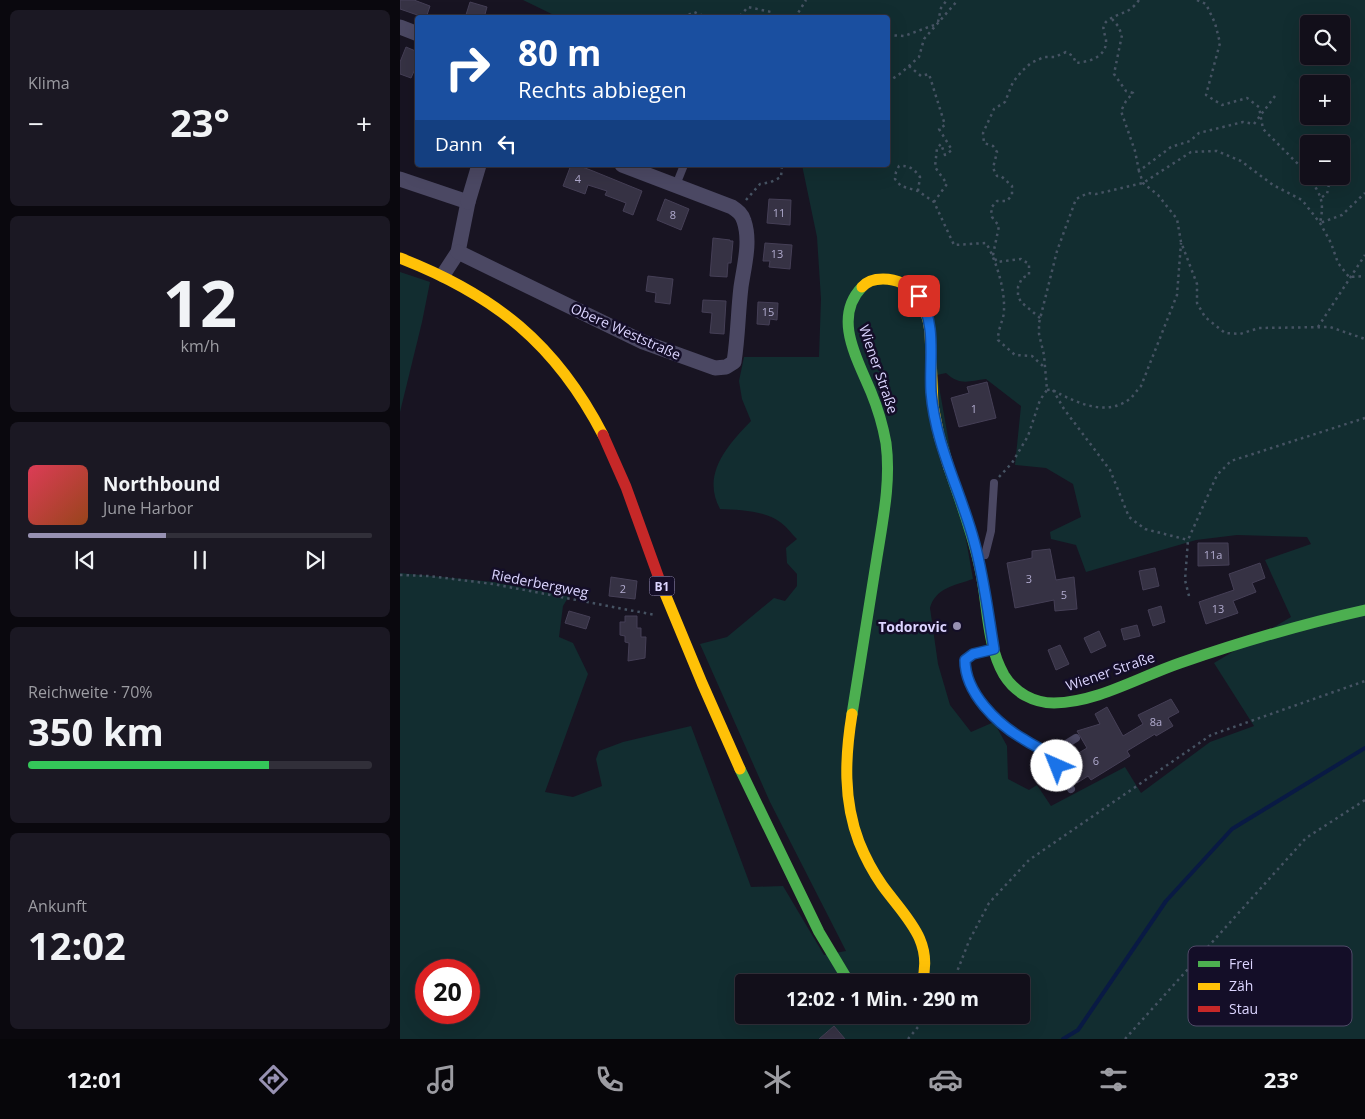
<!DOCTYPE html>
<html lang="de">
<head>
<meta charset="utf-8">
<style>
  :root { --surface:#120f1a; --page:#1b1823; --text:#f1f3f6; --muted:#9c9ca2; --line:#312f39; --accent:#9791b2 }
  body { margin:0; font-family:"Open Sans",sans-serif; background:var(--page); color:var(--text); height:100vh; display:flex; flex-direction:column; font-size:19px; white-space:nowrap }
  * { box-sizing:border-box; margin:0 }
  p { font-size:16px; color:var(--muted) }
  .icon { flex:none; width:28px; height:28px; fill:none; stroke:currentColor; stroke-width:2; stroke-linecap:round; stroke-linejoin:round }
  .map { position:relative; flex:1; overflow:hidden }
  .details { display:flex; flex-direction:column; gap:10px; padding:10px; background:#0a080e; width:400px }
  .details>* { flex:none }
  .top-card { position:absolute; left:15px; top:15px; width:475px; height:152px; border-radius:5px; box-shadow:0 5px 20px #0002,0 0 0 1px var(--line); background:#1a4fa0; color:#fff; overflow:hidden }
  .buttons { position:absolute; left:900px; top:15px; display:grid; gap:10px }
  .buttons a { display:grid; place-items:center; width:50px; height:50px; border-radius:5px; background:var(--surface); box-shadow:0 5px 20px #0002,0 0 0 1px var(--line); font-size:25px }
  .speed { position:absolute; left:15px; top:959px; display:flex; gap:10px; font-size:25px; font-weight:700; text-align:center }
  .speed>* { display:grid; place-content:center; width:65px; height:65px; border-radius:50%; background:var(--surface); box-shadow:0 5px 20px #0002,0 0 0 1px var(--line); line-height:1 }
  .speed .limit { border:8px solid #d22; background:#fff; color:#111 }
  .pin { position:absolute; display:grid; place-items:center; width:42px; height:42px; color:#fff; margin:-21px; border-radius:10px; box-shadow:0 2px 8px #0006 }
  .me { position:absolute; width:55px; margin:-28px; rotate:316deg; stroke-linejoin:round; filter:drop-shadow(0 0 4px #0008) }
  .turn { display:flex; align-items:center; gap:18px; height:105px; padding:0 20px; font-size:22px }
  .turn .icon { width:65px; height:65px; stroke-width:2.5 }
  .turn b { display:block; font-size:35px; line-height:42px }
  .then { display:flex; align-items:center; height:48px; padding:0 20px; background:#0003; gap:10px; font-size:19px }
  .big { font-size:38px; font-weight:700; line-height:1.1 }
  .details .tile { flex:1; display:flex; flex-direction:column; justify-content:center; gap:8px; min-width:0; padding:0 18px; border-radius:8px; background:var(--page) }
  .details .dial { align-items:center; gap:0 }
  .dial b { font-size:65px; line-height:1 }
  .song { display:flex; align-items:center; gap:15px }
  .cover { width:60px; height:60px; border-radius:8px; background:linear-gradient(135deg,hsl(350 70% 55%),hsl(20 70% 35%)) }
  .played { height:5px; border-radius:2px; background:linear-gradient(90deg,var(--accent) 40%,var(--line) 40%) }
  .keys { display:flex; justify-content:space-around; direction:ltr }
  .heat { display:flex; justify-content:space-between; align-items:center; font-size:28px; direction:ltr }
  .charge { height:8px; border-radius:4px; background:linear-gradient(90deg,#34c759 70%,var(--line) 0) }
  .trip { position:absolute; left:335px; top:974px; width:295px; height:50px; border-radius:5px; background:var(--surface); box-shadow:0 5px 20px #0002,0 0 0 1px var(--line); font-weight:700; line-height:50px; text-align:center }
  .menu { display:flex; height:80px; justify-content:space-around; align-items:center; background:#07060a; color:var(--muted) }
  .menu .icon { width:35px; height:35px }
  .menu .selected { color:var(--accent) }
  .menu b { font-size:22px; color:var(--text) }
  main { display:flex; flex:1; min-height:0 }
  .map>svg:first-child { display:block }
  .green { fill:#122d30; fill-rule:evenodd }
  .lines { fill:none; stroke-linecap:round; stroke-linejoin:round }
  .stream { stroke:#091a44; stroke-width:4 }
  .building { fill:#363244; stroke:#453f56 }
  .path { stroke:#465363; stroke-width:2.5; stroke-dasharray:2.5 4; stroke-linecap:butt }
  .lane { stroke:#4b4863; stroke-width:8 }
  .street { stroke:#4b4863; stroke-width:15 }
  .fast { stroke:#4caf50; stroke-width:11 }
  .slow { stroke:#ffc107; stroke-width:11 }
  .jam { stroke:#c62828; stroke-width:11 }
  .route-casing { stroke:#114b97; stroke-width:12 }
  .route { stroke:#1a73e8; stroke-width:9 }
  .poi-dot { fill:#9791b2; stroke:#140e28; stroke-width:2 }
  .labels { text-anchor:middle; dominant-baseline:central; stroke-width:5; stroke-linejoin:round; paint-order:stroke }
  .number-label { font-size:11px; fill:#b2acd0 }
  .shield { fill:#140e28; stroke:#a099be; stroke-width:1 }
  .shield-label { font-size:12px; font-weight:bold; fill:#dcd5ff }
  .street-label { font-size:14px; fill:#dcd5ff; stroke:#140e28 }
  .poi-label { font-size:14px; font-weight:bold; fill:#dcd5ff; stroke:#140e28; text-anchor:end }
  .key { fill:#140e28; stroke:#504a68; stroke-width:1 }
  .key-label { font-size:14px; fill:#dcd5ff }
</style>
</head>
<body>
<main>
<section class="details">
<div class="tile"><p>Klima</p>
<div class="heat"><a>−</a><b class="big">23°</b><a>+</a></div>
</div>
<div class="tile dial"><b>12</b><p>km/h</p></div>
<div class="tile">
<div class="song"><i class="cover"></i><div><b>Northbound</b><p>June Harbor</p></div></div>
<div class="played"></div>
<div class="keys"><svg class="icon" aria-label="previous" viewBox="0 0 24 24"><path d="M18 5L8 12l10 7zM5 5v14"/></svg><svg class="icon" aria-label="pause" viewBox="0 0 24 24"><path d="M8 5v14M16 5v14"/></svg><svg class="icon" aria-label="next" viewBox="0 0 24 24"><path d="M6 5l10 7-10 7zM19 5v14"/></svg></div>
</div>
<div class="tile"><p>Reichweite · 70%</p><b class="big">350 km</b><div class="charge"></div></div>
<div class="tile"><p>Ankunft</p><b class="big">12:02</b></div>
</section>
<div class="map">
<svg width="965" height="1039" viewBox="0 0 965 1039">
  <rect width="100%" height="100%" fill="#181422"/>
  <g class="green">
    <path d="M123,0H965V1039H0V573L94,582L169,596L163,606L159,637L173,643L188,674L145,792L173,797L202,786L196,759L199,751L223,742L291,726L351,887L383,886L424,955L446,951L370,802L300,644L327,637L374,598L385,601L397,586V574L387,563L386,548L397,539C391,533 386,526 380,522C363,510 339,510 320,509C301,474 328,445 351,421L342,399L339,381L344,357H419L421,299L417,237L402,165H488V18H160ZM909,24H941V56H909ZM909,84H941V116H909ZM909,144H941V176H909ZM546,373C560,386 569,381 586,379L621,406L615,465L646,468L673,484L681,517L650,532L651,539L676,545L686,572L796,540L837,535L907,537L911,544L865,560L891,617L814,663L854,726L810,742L741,793L725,767L651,806L637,785L629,790L608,779L607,746L594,722L571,732L550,705L538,664L530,608C535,588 556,585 573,579L537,375ZM26,970H69V1012H26ZM344,982H621V1015H344Z"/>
    <path d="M0,272L30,282L22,322L0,412Z"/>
  </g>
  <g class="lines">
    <path class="stream" d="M663,1039L678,1030L766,901L832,829L965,748"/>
  </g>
  <g class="building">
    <path d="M0,0H14L30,6L26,18L0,9Z"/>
    <path d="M70,2L87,7L84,18H65Z"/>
    <path d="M6,47L18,52V62L11,78L0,74V62Z"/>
    <path d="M171,165H177L193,171L242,191L233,215L223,211L226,203L205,195L207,191L188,185L185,194L163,186Z"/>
    <path d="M265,199L289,209L281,230L257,220Z"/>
    <path d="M369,199L391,200L390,225L367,223Z"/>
    <path d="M313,238L330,240V241H333L331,263H328L327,277L310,276Z"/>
    <path d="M365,243L392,245L390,269L369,267L370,261H363Z"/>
    <path d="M248,276L273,279L270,304L255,302L256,293L246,291Z"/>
    <path d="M303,300L326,301L324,334L310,333L312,313L302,312Z"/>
    <path d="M358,302L378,303L377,320L370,319L369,325L357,324Z"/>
    <path d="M587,382L596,418L559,427L551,398L569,393L567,387Z"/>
    <path d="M798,543H828L829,565L798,566Z"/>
    <path d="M650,549L656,580L674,577L677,609L655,611L654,600L615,608L607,563L632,558V551Z"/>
    <path d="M860,563L865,578L852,583L856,592L833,601L838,613L806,624L799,602L834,590L829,574Z"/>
    <path d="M755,568L759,586L743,590L739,571Z"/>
    <path d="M211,577L237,581L235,599L209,596Z"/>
    <path d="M761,606L765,622L753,626L748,610Z"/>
    <path d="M169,611L190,617L186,629L165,623Z"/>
    <path d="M225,616H237V628H241V637H246L245,658L228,661L229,643L225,642V636L220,635V622H225Z"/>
    <path d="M737,625L740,636L724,640L721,629Z"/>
    <path d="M699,631L706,646L691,653L684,638Z"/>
    <path d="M660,645L669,664L656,670L648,650Z"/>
    <path d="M771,699L779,712L768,718L773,726L756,736L755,734L727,751L730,756L691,780L688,776L677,783L666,765L679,757L677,754L687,748L677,731L700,724L695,714L707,707L723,736L743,724L738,715Z"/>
    <path d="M434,1026L445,1039H419Z"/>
  </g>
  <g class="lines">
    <g class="path">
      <path d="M797,0L806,4L815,23L820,43L806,95L822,105L847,98L859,107L863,129L909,175"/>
      <path d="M283,18L294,12L308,18"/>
      <path d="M334,18L339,17L348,7L371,12L369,18"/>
      <path d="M395,18L406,0"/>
      <path d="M712,19L718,26L722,35L714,74L726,91L733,93L726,101L721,111L735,151L739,171"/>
      <path d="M538,22L541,8L547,0"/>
      <path d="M488,35L504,36L537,24"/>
      <path d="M509,66L521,76L529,74L545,125L539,129L552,150L545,155L541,144L537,148L535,167L547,184L534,202"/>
      <path d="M488,82L501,73L519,57L524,39L558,0"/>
      <path d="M875,96L854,124L843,122L799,133L790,141L771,147L739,171L743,183L758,195L777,219L781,242L797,284V303L805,317L825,333L840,334L859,328L930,327L965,339"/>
      <path d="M909,176C920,195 925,200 920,223L942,215L965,193"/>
      <path d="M518,191L520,177C514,169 509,165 499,166L496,172L495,179L501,186L518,191L534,202L554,245L586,243C596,260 605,289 604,310C604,320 598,327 598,340L615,355L632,356L644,367"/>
      <path d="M922,197L927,194L929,184L926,176"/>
      <path d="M346,200L360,184L371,182L381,177L382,165"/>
      <path d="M640,318L621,302L618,296V287L622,278L629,275V264L621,259L597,262L593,255L599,226L592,217L591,208L597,201H607L612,195V186L601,176H597L593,168L597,152L593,146L584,143L583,133L594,109L605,102L613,82L622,71L631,63L644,57H655L666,52L673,56L676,63C687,62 705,58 706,43C707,35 699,28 707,21C718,12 729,15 739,0"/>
      <path d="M918,327L965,255"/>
      <path d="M647,390C654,389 657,393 664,396C685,406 710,415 731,398C734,395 737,390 741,386L777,295L781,243"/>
      <path d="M653,390L664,409L710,470L729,517L745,529L788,540"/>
      <path d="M599,477L612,463L628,436L640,400L647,390L644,355L639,334V323L657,251L676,199L688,193L696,194L743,183L791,152L817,151L841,161L873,185L902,200L920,223L931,243L938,263L949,277L965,276"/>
      <path d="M0,575L29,576L93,584L255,615"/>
      <path d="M789,596L785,580L788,540L817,475L831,461L965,418"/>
      <path d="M553,982L569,941L589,903L629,860L811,735L965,681"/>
      <path d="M508,1039L528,1015"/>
      <path d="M725,1039L906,838L965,800"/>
    </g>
    <g class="lane">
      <path d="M276,185L284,165"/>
      <path d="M585,555L591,531L594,483"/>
      <path d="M591,650L573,654L565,659C565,693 597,724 625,740C632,745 642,748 649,753C656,758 666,780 671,789"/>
      <path d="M650,754L676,738"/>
    </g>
    <g class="street">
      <path d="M0,27L18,34"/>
      <path d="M0,179L68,202L58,252L43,275"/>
      <path d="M68,202L79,165"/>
      <path d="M58,252L243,342L315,368L326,367L334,362C338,337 338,312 341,287C344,266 351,242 344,221C342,214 338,211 332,207L222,165"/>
    </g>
    <g class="fast">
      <path d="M549,468C560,501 573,534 580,569C588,603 586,644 604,675C615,693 634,703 654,703C698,702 739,677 780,663C841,642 902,624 965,610"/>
      <path d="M452,714C460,661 469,609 477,557C483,519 491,481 486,443C483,426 478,409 471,392C458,360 432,318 462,287"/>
      <path d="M340,769L419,932L449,982"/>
    </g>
    <g class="slow">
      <path d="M0,258C95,295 156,344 203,435"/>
      <path d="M462,287C467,281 476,279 483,279C514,279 527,306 530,332L533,405L539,436L549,468"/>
      <path d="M261,584L302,683L340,769"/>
      <path d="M452,714C445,757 443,800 459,842C465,857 473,872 482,885C505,917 534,940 522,982"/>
    </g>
    <path class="jam" d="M203,435L226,487L261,584"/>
  </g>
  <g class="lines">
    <defs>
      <path id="route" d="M519,296C537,324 529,361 531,392C535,444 561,492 574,541C584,577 588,613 594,649L573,654L565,660C565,693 597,724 625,740C640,750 648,749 657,766"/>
    </defs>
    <use href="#route" class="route-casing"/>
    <use href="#route" class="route"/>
  </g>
  <circle class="poi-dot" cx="557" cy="626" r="5"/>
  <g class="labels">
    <g class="number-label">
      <text x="178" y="178">4</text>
      <text x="379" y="212">11</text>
      <text x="273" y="214">8</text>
      <text x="377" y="253">13</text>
      <text x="368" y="311">15</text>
      <text x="574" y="408">1</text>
      <text x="813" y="554">11a</text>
      <text x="629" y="578">3</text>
      <text x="223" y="588">2</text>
      <text x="664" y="594">5</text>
      <text x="818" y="608">13</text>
      <text x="756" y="721">8a</text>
      <text x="696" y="760">6</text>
    </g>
    <rect class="shield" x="249.5" y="576.5" width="25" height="19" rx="4"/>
    <g class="shield-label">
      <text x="262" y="586">B1</text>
    </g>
    <g class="street-label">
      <text transform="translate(226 331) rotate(24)">Obere Weststraße</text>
      <text transform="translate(479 369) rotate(71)">Wiener Straße</text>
      <text transform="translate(140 583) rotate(11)">Riederbergweg</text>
      <text transform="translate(710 671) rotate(-19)">Wiener Straße</text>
    </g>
    <g class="poi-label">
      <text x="547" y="626">Todorovic</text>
    </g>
  </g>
  <rect x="788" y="946" width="164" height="80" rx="8" class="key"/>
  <rect x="798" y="961" width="22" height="6" fill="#4caf50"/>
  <rect x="798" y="983" width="22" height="7" fill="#ffc107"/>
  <rect x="798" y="1006" width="22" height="6" fill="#c62828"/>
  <g class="key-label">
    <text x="829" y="969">Frei</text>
    <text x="829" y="991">Zäh</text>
    <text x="829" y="1014">Stau</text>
  </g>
</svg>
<div class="buttons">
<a><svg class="icon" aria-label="search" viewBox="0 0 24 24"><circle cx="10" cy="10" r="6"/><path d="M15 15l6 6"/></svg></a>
<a>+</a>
<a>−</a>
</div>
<div class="speed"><div class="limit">20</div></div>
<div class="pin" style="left:519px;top:296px;background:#d93025"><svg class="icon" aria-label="arrive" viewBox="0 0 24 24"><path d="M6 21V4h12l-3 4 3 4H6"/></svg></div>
<svg class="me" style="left:657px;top:766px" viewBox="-20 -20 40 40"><circle r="19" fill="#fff"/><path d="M0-13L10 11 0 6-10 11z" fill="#1a73e8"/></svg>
<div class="trip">12:02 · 1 Min. · 290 m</div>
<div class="top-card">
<div class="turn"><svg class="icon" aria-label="right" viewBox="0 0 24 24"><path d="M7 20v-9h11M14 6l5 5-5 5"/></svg><div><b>80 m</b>Rechts abbiegen</div></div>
<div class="then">Dann<svg class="icon" aria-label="left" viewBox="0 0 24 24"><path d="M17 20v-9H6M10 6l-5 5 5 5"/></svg></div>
</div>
</div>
</main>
<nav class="menu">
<b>12:01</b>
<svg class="icon selected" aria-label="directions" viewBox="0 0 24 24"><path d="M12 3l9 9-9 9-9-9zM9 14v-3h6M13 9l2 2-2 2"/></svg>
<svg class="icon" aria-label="music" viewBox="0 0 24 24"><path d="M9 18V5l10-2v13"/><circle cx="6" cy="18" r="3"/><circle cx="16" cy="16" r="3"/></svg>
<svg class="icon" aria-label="phone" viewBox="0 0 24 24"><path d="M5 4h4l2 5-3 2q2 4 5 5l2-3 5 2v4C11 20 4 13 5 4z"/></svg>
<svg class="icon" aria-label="climate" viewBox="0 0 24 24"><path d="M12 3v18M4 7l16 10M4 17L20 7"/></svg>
<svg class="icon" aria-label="car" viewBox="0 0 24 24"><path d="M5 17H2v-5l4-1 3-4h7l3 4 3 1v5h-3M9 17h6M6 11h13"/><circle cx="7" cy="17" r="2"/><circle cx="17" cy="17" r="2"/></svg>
<svg class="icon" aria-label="filters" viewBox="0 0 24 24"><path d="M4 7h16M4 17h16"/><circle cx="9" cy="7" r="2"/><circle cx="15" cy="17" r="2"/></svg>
<b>23°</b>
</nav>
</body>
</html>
